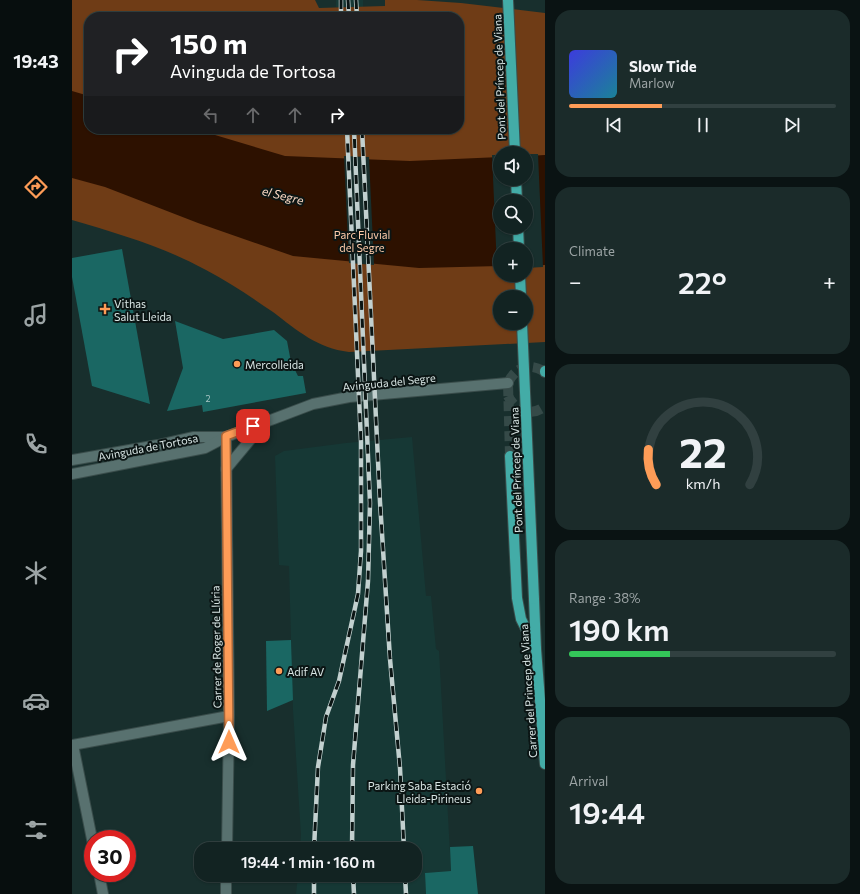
<!DOCTYPE html>
<html lang="en">
<head>
<meta charset="utf-8">
<style>
  :root { --surface:#122322; --page:#1b2b2a; --text:#f1f3f6; --muted:#9ca4a5; --line:#314040; --accent:#fe9c57 }
  body { margin:0; font-family:Commissioner,sans-serif; background:var(--page); color:var(--text); height:100vh; display:flex; flex-direction:column; font-size:15px; white-space:nowrap }
  * { box-sizing:border-box; margin:0 }
  p { font-size:13px; color:var(--muted) }
  .icon { flex:none; width:22px; height:22px; fill:none; stroke:currentColor; stroke-width:2; stroke-linecap:round; stroke-linejoin:round }
  .map { position:relative; flex:1; overflow:hidden }
  .sheet { display:flex; flex-direction:column; gap:10px; padding:10px; background:#0a1313; width:315px }
  .sheet>* { flex:none }
  .top-card { position:absolute; left:12px; top:12px; width:380px; height:122px; border-radius:16px; box-shadow:0 1px 3px #0004,0 0 0 1px var(--line); background:#202124; color:#fff; overflow:hidden }
  .controls { position:absolute; left:421px; top:146px; display:grid; gap:8px }
  .controls a { display:grid; place-items:center; width:40px; height:40px; border-radius:50%; background:var(--surface); box-shadow:0 1px 3px #0004,0 0 0 1px var(--line); font-size:20px }
  .speed { position:absolute; left:12px; top:830px; display:flex; gap:8px; font-size:20px; font-weight:700; text-align:center }
  .speed>* { display:grid; place-content:center; width:52px; height:52px; border-radius:50%; background:var(--surface); box-shadow:0 1px 3px #0004,0 0 0 1px var(--line); line-height:1 }
  .speed .limit { border:6px solid #d22; background:#fff; color:#111 }
  .pin { position:absolute; display:grid; place-items:center; width:34px; height:34px; color:#fff; margin:-17px; border-radius:8px; box-shadow:0 2px 6px #0006 }
  .me { position:absolute; width:44px; margin:-22px; rotate:0deg; stroke-linejoin:round; filter:drop-shadow(0 0 3px #0008) }
  .turn { display:flex; align-items:center; gap:14px; height:84px; padding:0 20px; font-size:18px }
  .turn .icon { width:52px; height:52px; stroke-width:2.5 }
  .turn b { display:block; font-size:28px; line-height:34px }
  .lanes { display:flex; align-items:center; height:38px; padding:0 20px; background:#0003; justify-content:center; gap:20px; direction:ltr }
  .lanes .off { opacity:.35 }
  .big { font-size:30px; font-weight:600; line-height:1.1 }
  .sheet .tile { flex:1; display:flex; flex-direction:column; justify-content:center; gap:6px; min-width:0; padding:0 14px; border-radius:16px; background:var(--page) }
  .sheet .dial { align-items:center; gap:0 }
  .dial svg { height:104px; overflow:visible; fill:none; stroke:var(--line); stroke-width:7; stroke-linecap:round; text-anchor:middle }
  .dial text { fill:var(--text); stroke:none }
  .song { display:flex; align-items:center; gap:12px }
  .cover { width:48px; height:48px; border-radius:6px; background:linear-gradient(135deg,hsl(240 70% 55%),hsl(190 70% 35%)) }
  .played { height:4px; border-radius:2px; background:linear-gradient(90deg,var(--accent) 35%,var(--line) 35%) }
  .keys { display:flex; justify-content:space-around; direction:ltr }
  .heat { display:flex; justify-content:space-between; align-items:center; font-size:22px; direction:ltr }
  .charge { height:6px; border-radius:3px; background:linear-gradient(90deg,#34c759 38%,var(--line) 0) }
  .trip { position:absolute; left:122px; top:842px; width:228px; height:40px; border-radius:16px; background:var(--surface); box-shadow:0 1px 3px #0004,0 0 0 1px var(--line); font-weight:600; line-height:40px; text-align:center }
  main { display:flex; flex:1; min-height:0 }
  .tab-bar { display:flex; flex-direction:column; width:72px; justify-content:space-around; align-items:center; background:#070e0e; color:var(--muted) }
  .tab-bar .icon { width:28px; height:28px }
  .tab-bar .current { color:var(--accent) }
  .tab-bar b { font-size:18px; color:var(--text) }
  .map>svg:first-child { display:block }
  .built { fill:#163835 }
  .green { fill:#6f3c16; fill-rule:evenodd }
  .water { fill:#2d1100; fill-rule:evenodd }
  .pier { fill:#182f2d; fill-rule:evenodd }
  .building { fill:#1a6763 }
  .lines { fill:none; stroke-linecap:round; stroke-linejoin:round }
  .major-tunnel { stroke:#354a48; stroke-width:10; stroke-dasharray:10 5; stroke-linecap:butt }
  .minor-casing { stroke:#3a4d4b; stroke-width:12 }
  .major-casing { stroke:#3a4d4b; stroke-width:12 }
  .minor { stroke:#58716f; stroke-width:10 }
  .major { stroke:#43aca7; stroke-width:10 }
  .rail-casing { stroke:#c2d0cf; stroke-width:4.5 }
  .rail { stroke:#0b1514; stroke-width:3; stroke-dasharray:9; stroke-linecap:butt }
  .major-bridge-casing { stroke:#3a4d4b; stroke-width:12; stroke-linecap:butt }
  .major-bridge { stroke:#43aca7; stroke-width:10 }
  .route-casing { stroke:#a56539; stroke-width:10 }
  .route { stroke:#fe9c57; stroke-width:7 }
  .poi-dot { fill:#fe9c57; stroke:#0b1514; stroke-width:1.5 }
  .labels { text-anchor:middle; dominant-baseline:central; stroke-width:4; stroke-linejoin:round; paint-order:stroke }
  .number-label { font-size:9px; fill:#a8c6c4 }
  .street-label { font-size:11px; fill:#d8e5e4; stroke:#0b1514 }
  .park-label { font-size:11px; fill:#ffccab; stroke:#0b1514 }
  .poi-label { font-size:11px; fill:#d8e5e4; stroke:#0b1514; text-anchor:start }
  .water-label { font-size:12px; font-style:italic; fill:#fcd9c4; stroke:#0b1514 }
</style>
</head>
<body>
<main>
<nav class="tab-bar">
<b>19:43</b>
<svg class="icon current" aria-label="directions" viewBox="0 0 24 24"><path d="M12 3l9 9-9 9-9-9zM9 14v-3h6M13 9l2 2-2 2"/></svg>
<svg class="icon" aria-label="music" viewBox="0 0 24 24"><path d="M9 18V5l10-2v13"/><circle cx="6" cy="18" r="3"/><circle cx="16" cy="16" r="3"/></svg>
<svg class="icon" aria-label="phone" viewBox="0 0 24 24"><path d="M5 4h4l2 5-3 2q2 4 5 5l2-3 5 2v4C11 20 4 13 5 4z"/></svg>
<svg class="icon" aria-label="climate" viewBox="0 0 24 24"><path d="M12 3v18M4 7l16 10M4 17L20 7"/></svg>
<svg class="icon" aria-label="car" viewBox="0 0 24 24"><path d="M5 17H2v-5l4-1 3-4h7l3 4 3 1v5h-3M9 17h6M6 11h13"/><circle cx="7" cy="17" r="2"/><circle cx="17" cy="17" r="2"/></svg>
<svg class="icon" aria-label="filters" viewBox="0 0 24 24"><path d="M4 7h16M4 17h16"/><circle cx="9" cy="7" r="2"/><circle cx="15" cy="17" r="2"/></svg>
</nav>
<div class="map">
<svg width="473" height="894" viewBox="0 0 473 894">
  <rect width="100%" height="100%" fill="#182f2d"/>
  <g class="built">
    <rect x="264" y="0" width="27" height="7"/>
    <path d="M340,437L354,596H359L364,649L367,651L379,871L353,873L354,894H224L226,875H343V849H228L229,835L221,710L217,566L207,565L203,456L212,451L274,443Z"/>
  </g>
  <path class="green" d="M0,0H243L247,8L313,6V0H345L389,3L473,13V342L277,352C245,348 226,331 201,312C179,297 157,282 134,270C90,246 47,234 0,220ZM17,17H387V129H17ZM428,153H454V179H428ZM428,201H454V227H428ZM428,249H454V275H428ZM428,297H454V323H428Z"/>
  <path class="water" d="M0,91L17,96V129H123L213,156L338,161L428,157V179H454V156L473,155V265L454,266V249H428V266L347,268L221,256L126,223L33,187L0,178ZM428,201H454V227H428Z"/>
  <g class="pier">
    <path d="M454,154H466L471,267L454,268V249H428V268H425L420,155H428V179H454ZM428,201H454V227H428Z"/>
    <path d="M272,156L297,157L302,265L277,263Z"/>
  </g>
  <g class="building">
    <path d="M50,249L78,404L20,386L0,277V258Z"/>
    <path d="M103,321L151,339L202,330L215,341L219,362L226,376H231L234,393L131,412L130,405L95,411L111,368Z"/>
    <path d="M219,640L221,700L195,711L194,641Z"/>
    <path d="M401,846L406,894H354L353,873L379,871L378,847Z"/>
  </g>
  <g class="lines">
    <g class="major-tunnel">
      <path d="M436,396C443,410 459,418 473,406"/>
      <path d="M438,456L436,383C443,367 458,362 473,372"/>
    </g>
    <defs>
      <g id="minor">
        <path d="M154,437L157,716L155,849"/>
        <path d="M0,460L86,445L121,437H152"/>
        <path d="M154,469L193,422"/>
        <path d="M0,474L133,448L154,437L241,404L277,397L436,383"/>
        <path d="M0,745L157,716"/>
        <path d="M1,745L21,844"/>
        <path d="M27,873L31,894"/>
        <path d="M154,894V875"/>
      </g>
      <g id="major">
        <path d="M436,0L443,153"/>
        <path d="M444,179L445,201"/>
        <path d="M446,227L447,249"/>
        <path d="M448,275L449,297"/>
        <path d="M473,372V371"/>
        <path d="M438,456L445,598L449,619L464,649"/>
        <path d="M462,599L464,649L473,764"/>
      </g>
    </defs>
    <use href="#minor" class="minor-casing"/>
    <use href="#major" class="major-casing"/>
    <use href="#minor" class="minor"/>
    <use href="#major" class="major"/>
    <defs>
      <g id="rail">
        <path d="M269,0V17"/>
        <path d="M276,0L277,17"/>
        <path d="M284,0L285,17"/>
        <path d="M290,129L308,502L318,659L328,768L332,849"/>
        <path d="M242,849L246,767L254,717L267,681L286,594L289,551V442L275,129"/>
        <path d="M280,849L281,765L296,581L298,503L282,129"/>
        <path d="M242,875V894"/>
        <path d="M281,875L282,894"/>
        <path d="M333,875L334,894"/>
      </g>
    </defs>
    <use href="#rail" class="rail-casing"/>
    <use href="#rail" class="rail"/>
    <defs>
      <path id="major-bridge" d="M450,323L462,599"/>
    </defs>
    <use href="#major-bridge" class="major-bridge-casing"/>
    <use href="#major-bridge" class="major-bridge"/>
  </g>
  <g class="lines">
    <defs>
      <path id="route" d="M157,742L154,436L181,426"/>
    </defs>
    <use href="#route" class="route-casing"/>
    <use href="#route" class="route"/>
  </g>
  <g class="poi-dot">
    <path d="M31 303h4v4h4v4h-4v4h-4v-4h-4v-4h4z"/>
    <circle cx="165" cy="364" r="4"/>
    <circle cx="207" cy="671" r="4"/>
    <circle cx="407" cy="791" r="4"/>
  </g>
  <g class="labels">
    <g class="number-label">
      <text x="136" y="398">2</text>
    </g>
    <g class="street-label">
      <text transform="translate(427 77) rotate(-92)">Pont del Príncep de Viana</text>
      <text transform="translate(317 382) rotate(-6)">Avinguda del Segre</text>
      <text transform="translate(76 447) rotate(-11)">Avinguda de Tortosa</text>
      <text transform="translate(444 470) rotate(-92)">Pont del Príncep de Viana</text>
      <text transform="translate(144 647) rotate(-91)">Carrer de Roger de Llúria</text>
      <text transform="translate(456 691) rotate(-94)">Carrer del Princep de Viana</text>
    </g>
    <g class="park-label">
      <text x="290" y="234">Parc Fluvial<tspan x="290" dy="13">del Segre</tspan></text>
    </g>
    <g class="poi-label">
      <text x="42" y="303">Vithas<tspan x="42" dy="13">Salut Lleida</tspan></text>
      <text x="173" y="364">Mercolleida</text>
      <text x="215" y="671">Adif AV</text>
      <text x="399" y="785" text-anchor="end">Parking Saba Estació<tspan x="399" dy="13">Lleida-Pirineus</tspan></text>
    </g>
    <g class="water-label">
      <text transform="translate(211 195) rotate(14)">el Segre</text>
    </g>
  </g>
</svg>
<div class="controls">
<a><svg class="icon" aria-label="sound" viewBox="0 0 24 24"><path d="M4 9h4l5-4v14l-5-4H4zM17 9q2 3 0 6"/></svg></a>
<a><svg class="icon" aria-label="search" viewBox="0 0 24 24"><circle cx="10" cy="10" r="6"/><path d="M15 15l6 6"/></svg></a>
<a>+</a>
<a>−</a>
</div>
<div class="speed"><div class="limit">30</div></div>
<div class="pin" style="left:181px;top:426px;background:#d93025"><svg class="icon" aria-label="arrive" viewBox="0 0 24 24"><path d="M6 21V4h12l-3 4 3 4H6"/></svg></div>
<svg class="me" style="left:157px;top:742px" viewBox="-20 -20 40 40"><path d="M0-17L14 15 0 8-14 15z" fill="#fe9c57" stroke="#fff" stroke-width="4"/></svg>
<div class="trip">19:44 · 1 min · 160 m</div>
<div class="top-card">
<div class="turn"><svg class="icon" aria-label="right" viewBox="0 0 24 24"><path d="M7 20v-9h11M14 6l5 5-5 5"/></svg><div><b>150 m</b>Avinguda de Tortosa</div></div>
<div class="lanes"><svg class="icon off" aria-label="left" viewBox="0 0 24 24"><path d="M17 20v-9H6M10 6l-5 5 5 5"/></svg><svg class="icon off" aria-label="ahead" viewBox="0 0 24 24"><path d="M12 20V5M6 11l6-6 6 6"/></svg><svg class="icon off" aria-label="ahead" viewBox="0 0 24 24"><path d="M12 20V5M6 11l6-6 6 6"/></svg><svg class="icon" aria-label="right" viewBox="0 0 24 24"><path d="M7 20v-9h11M14 6l5 5-5 5"/></svg></div>
</div>
</div>
<section class="sheet">
<div class="tile">
<div class="song"><i class="cover"></i><div><b>Slow Tide</b><p>Marlow</p></div></div>
<div class="played"></div>
<div class="keys"><svg class="icon" aria-label="previous" viewBox="0 0 24 24"><path d="M18 5L8 12l10 7zM5 5v14"/></svg><svg class="icon" aria-label="pause" viewBox="0 0 24 24"><path d="M8 5v14M16 5v14"/></svg><svg class="icon" aria-label="next" viewBox="0 0 24 24"><path d="M6 5l10 7-10 7zM19 5v14"/></svg></div>
</div>
<div class="tile"><p>Climate</p>
<div class="heat"><a>−</a><b class="big">22°</b><a>+</a></div>
</div>
<div class="tile dial"><svg viewBox="0 0 100 80">
<path d="M14 69A42 42 0 1 1 86 69"/>
<path d="M14 69A42 42 0 0 1 8 42" stroke="#fe9c57"/>
<text x="50" y="56" font-size="32" font-weight="700">22</text>
<text x="50" y="72" font-size="11">km/h</text>
</svg></div>
<div class="tile"><p>Range · 38%</p><b class="big">190 km</b><div class="charge"></div></div>
<div class="tile"><p>Arrival</p><b class="big">19:44</b></div>
</section>
</main>
</body>
</html>
